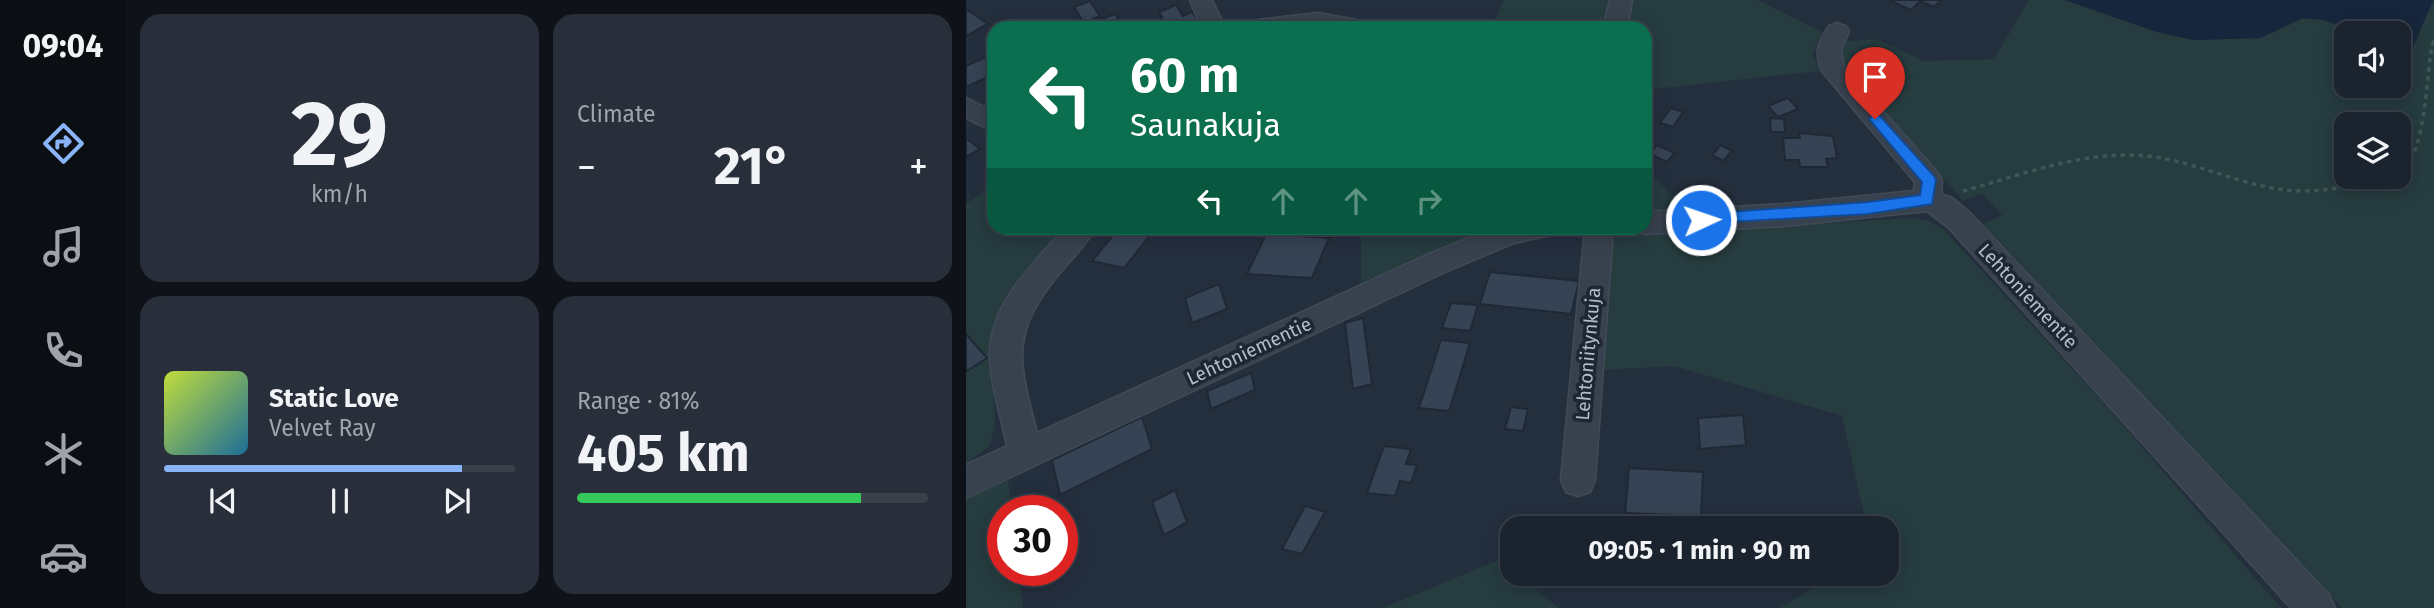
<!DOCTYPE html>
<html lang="en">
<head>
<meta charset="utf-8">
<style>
  :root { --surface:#1b232e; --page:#282f3a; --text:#f1f3f6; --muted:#a0a4aa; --line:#39404a; --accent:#8ab4f8 }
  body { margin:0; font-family:"Fira Sans",sans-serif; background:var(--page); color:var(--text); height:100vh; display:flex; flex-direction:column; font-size:26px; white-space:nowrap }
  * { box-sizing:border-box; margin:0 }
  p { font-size:23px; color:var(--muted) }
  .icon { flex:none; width:38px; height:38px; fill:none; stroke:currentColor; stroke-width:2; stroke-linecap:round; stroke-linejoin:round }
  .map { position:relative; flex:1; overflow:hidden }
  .drawer { display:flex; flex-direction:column; gap:14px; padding:14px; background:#0f1319; width:840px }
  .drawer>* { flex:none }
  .banner { position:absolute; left:21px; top:21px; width:665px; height:214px; border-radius:21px; box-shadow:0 4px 18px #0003,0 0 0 2px var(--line); background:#0b6e4f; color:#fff; overflow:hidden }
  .controls { position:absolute; left:1368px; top:21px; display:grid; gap:14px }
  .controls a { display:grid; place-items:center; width:77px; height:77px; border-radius:14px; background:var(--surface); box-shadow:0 4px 18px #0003,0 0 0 2px var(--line); font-size:35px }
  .speed { position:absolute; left:21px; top:495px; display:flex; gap:14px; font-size:35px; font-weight:700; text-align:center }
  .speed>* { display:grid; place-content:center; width:91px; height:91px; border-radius:50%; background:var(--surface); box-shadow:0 4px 18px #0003,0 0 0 2px var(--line); line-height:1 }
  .speed .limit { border:10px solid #d22; background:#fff; color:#111 }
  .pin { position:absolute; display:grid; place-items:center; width:60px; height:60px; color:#fff; margin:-72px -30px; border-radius:50% 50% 50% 0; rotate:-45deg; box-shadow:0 0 7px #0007 }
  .pin .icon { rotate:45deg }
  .me { position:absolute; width:77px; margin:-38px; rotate:87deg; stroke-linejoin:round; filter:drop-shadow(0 0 5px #0008) }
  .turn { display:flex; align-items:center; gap:24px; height:147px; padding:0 28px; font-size:32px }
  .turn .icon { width:91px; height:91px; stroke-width:2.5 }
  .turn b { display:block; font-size:49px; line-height:60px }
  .lanes { display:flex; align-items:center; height:66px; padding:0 28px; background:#0003; justify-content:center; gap:35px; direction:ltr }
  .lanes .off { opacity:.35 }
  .big { font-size:52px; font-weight:700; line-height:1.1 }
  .drawer .widget { flex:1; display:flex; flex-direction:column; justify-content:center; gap:10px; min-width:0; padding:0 24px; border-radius:21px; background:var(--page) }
  .drawer .dial { align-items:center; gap:0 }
  .dial b { font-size:91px; line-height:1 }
  .song { display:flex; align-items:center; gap:21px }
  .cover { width:84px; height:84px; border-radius:10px; background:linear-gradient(135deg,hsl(70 70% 55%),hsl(200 70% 35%)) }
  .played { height:7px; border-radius:4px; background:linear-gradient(90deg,var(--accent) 85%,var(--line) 85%) }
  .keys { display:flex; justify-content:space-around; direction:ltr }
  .heat { display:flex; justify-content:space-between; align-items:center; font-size:38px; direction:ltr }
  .charge { height:10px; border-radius:5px; background:linear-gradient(90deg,#34c759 81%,var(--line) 0) }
  .drawer .tiles { flex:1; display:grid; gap:14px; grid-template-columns:repeat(2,1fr) }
  .trip { position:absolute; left:534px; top:516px; width:399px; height:70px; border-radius:21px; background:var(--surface); box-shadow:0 4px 18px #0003,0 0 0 2px var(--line); font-weight:700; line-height:70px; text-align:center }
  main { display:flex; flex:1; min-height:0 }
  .menu { display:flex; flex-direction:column; width:126px; justify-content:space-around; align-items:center; background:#0b0e12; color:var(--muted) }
  .menu .icon { width:49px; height:49px }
  .menu .selected { color:var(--accent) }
  .menu b { font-size:32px; color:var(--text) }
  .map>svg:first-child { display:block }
  .green { fill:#263c3f; fill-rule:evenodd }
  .water { fill:#17263c }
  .building { fill:#364354; stroke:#1f2835; stroke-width:2 }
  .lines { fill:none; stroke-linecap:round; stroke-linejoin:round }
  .minor-casing { stroke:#414a57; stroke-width:3 }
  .path { stroke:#3f5557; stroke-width:3.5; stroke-dasharray:4.5 4.5; stroke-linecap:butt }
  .minor { fill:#38414e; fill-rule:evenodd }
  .route { fill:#1a73e8; stroke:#114b97; stroke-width:2 }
  .labels { text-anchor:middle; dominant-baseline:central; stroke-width:7; stroke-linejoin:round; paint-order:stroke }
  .street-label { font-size:19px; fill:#b4bcc9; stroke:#1d2633 }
</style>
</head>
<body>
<main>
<nav class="menu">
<b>09:04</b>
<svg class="icon selected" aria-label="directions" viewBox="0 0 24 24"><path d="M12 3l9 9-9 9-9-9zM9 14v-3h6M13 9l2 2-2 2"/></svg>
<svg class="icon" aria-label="music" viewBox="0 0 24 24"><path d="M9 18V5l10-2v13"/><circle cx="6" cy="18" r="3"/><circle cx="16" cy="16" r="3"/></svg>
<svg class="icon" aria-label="phone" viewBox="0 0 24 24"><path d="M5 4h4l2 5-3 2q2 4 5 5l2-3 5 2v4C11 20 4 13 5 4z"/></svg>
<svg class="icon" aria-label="climate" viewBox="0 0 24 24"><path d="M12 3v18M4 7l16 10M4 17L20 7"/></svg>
<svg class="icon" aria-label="car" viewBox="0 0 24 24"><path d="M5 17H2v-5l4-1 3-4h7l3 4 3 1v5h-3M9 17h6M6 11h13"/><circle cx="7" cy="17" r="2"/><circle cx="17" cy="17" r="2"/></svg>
</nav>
<section class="drawer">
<div class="tiles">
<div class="widget dial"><b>29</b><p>km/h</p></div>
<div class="widget"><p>Climate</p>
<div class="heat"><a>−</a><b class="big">21°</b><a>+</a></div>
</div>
<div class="widget">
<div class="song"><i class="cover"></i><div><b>Static Love</b><p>Velvet Ray</p></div></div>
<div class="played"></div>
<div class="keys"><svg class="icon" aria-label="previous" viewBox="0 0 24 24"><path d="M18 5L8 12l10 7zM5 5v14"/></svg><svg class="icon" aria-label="pause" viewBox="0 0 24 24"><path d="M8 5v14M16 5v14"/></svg><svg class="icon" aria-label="next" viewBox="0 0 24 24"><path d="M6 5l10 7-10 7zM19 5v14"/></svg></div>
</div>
<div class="widget"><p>Range · 81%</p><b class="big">405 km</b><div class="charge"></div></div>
</div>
</section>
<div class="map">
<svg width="1468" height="608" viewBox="0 0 1468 608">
  <rect width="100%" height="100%" fill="#242f3e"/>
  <g class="green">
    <path d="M538,0H645L637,28H526Z"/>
    <path d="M665,0H792L856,32L847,54L853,71L679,90V28H659Z"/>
    <path d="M1063,0H1099L1191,32L1227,40L1294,38L1337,18L1356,20L1400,33H1381V86H1406L1405,95H1429L1430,86H1433V73L1468,0V608H1376L1017,224L1036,215L1017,194L997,200L874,60L876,42L911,39L958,61L1028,59ZM1381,124H1433V177H1381Z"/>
    <path d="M679,168L723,212H679Z"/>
    <path d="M28,184V228H101L48,290L27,328L29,425L24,445L0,464V204Z"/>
    <path d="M944,218L963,221L979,231L1145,411L1315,608H814L870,574H920V528H901L876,416L708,366L636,370L643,236Z"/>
    <path d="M395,228H528L395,286Z"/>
    <path d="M41,473L46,511H37V570L53,571L57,608H0V492Z"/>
    <path d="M533,560L546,570V574H551L593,608H416Z"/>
  </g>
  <path class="water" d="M1099,0H1467L1448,45L1433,73V33H1400L1356,20L1337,18L1294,38L1227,40L1191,32Z"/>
  <g class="building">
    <path d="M923,0H975L968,7L954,1L945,10Z"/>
    <path d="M124,1L134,16L118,23L108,7Z"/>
    <path d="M210,5L217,16L226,12L234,24L223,28H187L199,23L193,12Z"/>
    <path d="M0,9L22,24L0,36Z"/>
    <path d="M149,14L157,25L140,28L135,19Z"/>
    <path d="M22,56L28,62V74L0,87V66Z"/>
    <path d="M822,98L832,109L812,117L802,106Z"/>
    <path d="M705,108L717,112L707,127L694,123Z"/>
    <path d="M804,118L818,119L819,132H805Z"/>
    <path d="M833,133L867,136L871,158L860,159L862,167H834L833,160H819L817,138H834Z"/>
    <path d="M0,138L14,149L0,157Z"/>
    <path d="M691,145L709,153L701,162L684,154Z"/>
    <path d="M755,145L766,151L757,161L746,155Z"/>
    <path d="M153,228L185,234L158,268L126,261Z"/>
    <path d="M300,234L363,238L346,278L281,274Z"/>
    <path d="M524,272L613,281L605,314L514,304Z"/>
    <path d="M253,284L261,309L226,323L219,298Z"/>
    <path d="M485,303L512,305L504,331L476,328Z"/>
    <path d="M397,318L406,384L387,389L379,323Z"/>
    <path d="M0,334L21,358L1,371L0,370Z"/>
    <path d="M475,340L504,343L483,411L453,408Z"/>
    <path d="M285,373L289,390L245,409L241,391Z"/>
    <path d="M545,407L562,409L557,431L539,429Z"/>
    <path d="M777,415L780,445L734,449L732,418Z"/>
    <path d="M176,417L186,449L94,495L86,460Z"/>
    <path d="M418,446L445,449L440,464L451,465L445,483L434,481L429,496L401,493Z"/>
    <path d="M663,468L737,472L735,516L659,513Z"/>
    <path d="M209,490L221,522L198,535L186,502Z"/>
    <path d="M339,506L359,512L336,554L316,549Z"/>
  </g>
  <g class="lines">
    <defs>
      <g id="minor">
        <path d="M224,0H246L259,28H235Z"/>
        <path d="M644,0H666L661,28H637Z"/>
        <path d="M352,13L407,23L411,28H280L284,23L292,20Z"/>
        <path d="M871,23L879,26L883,31L875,50L878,67L972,173L976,180L975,194L986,198L1003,212L1363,595L1369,608H1325L983,228L961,211L818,226L679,234L669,231L667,228H679V212L818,204L948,191L949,182L855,70C848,53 853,40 863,26Z"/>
        <path d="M0,98L28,112V132L0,118Z"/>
        <path d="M99,228H129C120,246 104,260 92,275C43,334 53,364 71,433L461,255L528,228H584L580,236L548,243L481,271L0,498V465L41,446C35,417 25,386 24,356C23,304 68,263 99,228Z"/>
        <path d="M619,228H647L629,480L624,492L612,496L600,492L595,480Z"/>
      </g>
    </defs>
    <use href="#minor" class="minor-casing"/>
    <g class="path">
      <path d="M1433,173C1463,153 1458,72 1468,39"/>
      <path d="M997,191C1052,176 1110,153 1169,155C1221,157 1268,184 1319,190C1355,194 1389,185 1424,177"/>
    </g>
    <use href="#minor" class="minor"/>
  </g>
  <path class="route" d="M909,114L914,116L968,176L970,180L966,204L902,214L730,224L727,220L735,214L902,202L954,195L956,182L903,119Z"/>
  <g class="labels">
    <g class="street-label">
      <text transform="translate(1062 296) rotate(47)">Lehtoniementie</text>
      <text transform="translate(283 351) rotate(-25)">Lehtoniementie</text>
      <text transform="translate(622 354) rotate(-85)">Lehtoniitynkuja</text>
    </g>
  </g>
</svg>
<div class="controls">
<a><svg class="icon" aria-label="sound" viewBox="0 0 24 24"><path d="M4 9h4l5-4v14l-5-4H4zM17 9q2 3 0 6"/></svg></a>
<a><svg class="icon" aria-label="layers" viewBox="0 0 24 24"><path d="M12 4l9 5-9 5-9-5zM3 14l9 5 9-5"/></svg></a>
</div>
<div class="speed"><div class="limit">30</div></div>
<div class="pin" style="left:909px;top:119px;background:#d93025"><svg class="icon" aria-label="arrive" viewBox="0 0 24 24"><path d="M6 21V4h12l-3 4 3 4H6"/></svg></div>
<svg class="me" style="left:735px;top:220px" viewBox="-20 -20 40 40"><circle r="17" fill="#1a73e8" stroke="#fff" stroke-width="3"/><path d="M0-11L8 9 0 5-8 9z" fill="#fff"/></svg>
<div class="trip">09:05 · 1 min · 90 m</div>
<div class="banner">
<div class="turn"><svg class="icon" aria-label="left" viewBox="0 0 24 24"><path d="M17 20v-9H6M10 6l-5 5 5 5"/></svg><div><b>60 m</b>Saunakuja</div></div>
<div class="lanes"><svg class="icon" aria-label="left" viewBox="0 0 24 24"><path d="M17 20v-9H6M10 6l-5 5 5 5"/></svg><svg class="icon off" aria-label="ahead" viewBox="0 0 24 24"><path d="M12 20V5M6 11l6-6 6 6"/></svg><svg class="icon off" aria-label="ahead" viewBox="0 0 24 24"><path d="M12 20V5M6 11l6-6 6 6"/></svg><svg class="icon off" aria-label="right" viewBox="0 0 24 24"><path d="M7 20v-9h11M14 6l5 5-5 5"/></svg></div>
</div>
</div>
</main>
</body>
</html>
